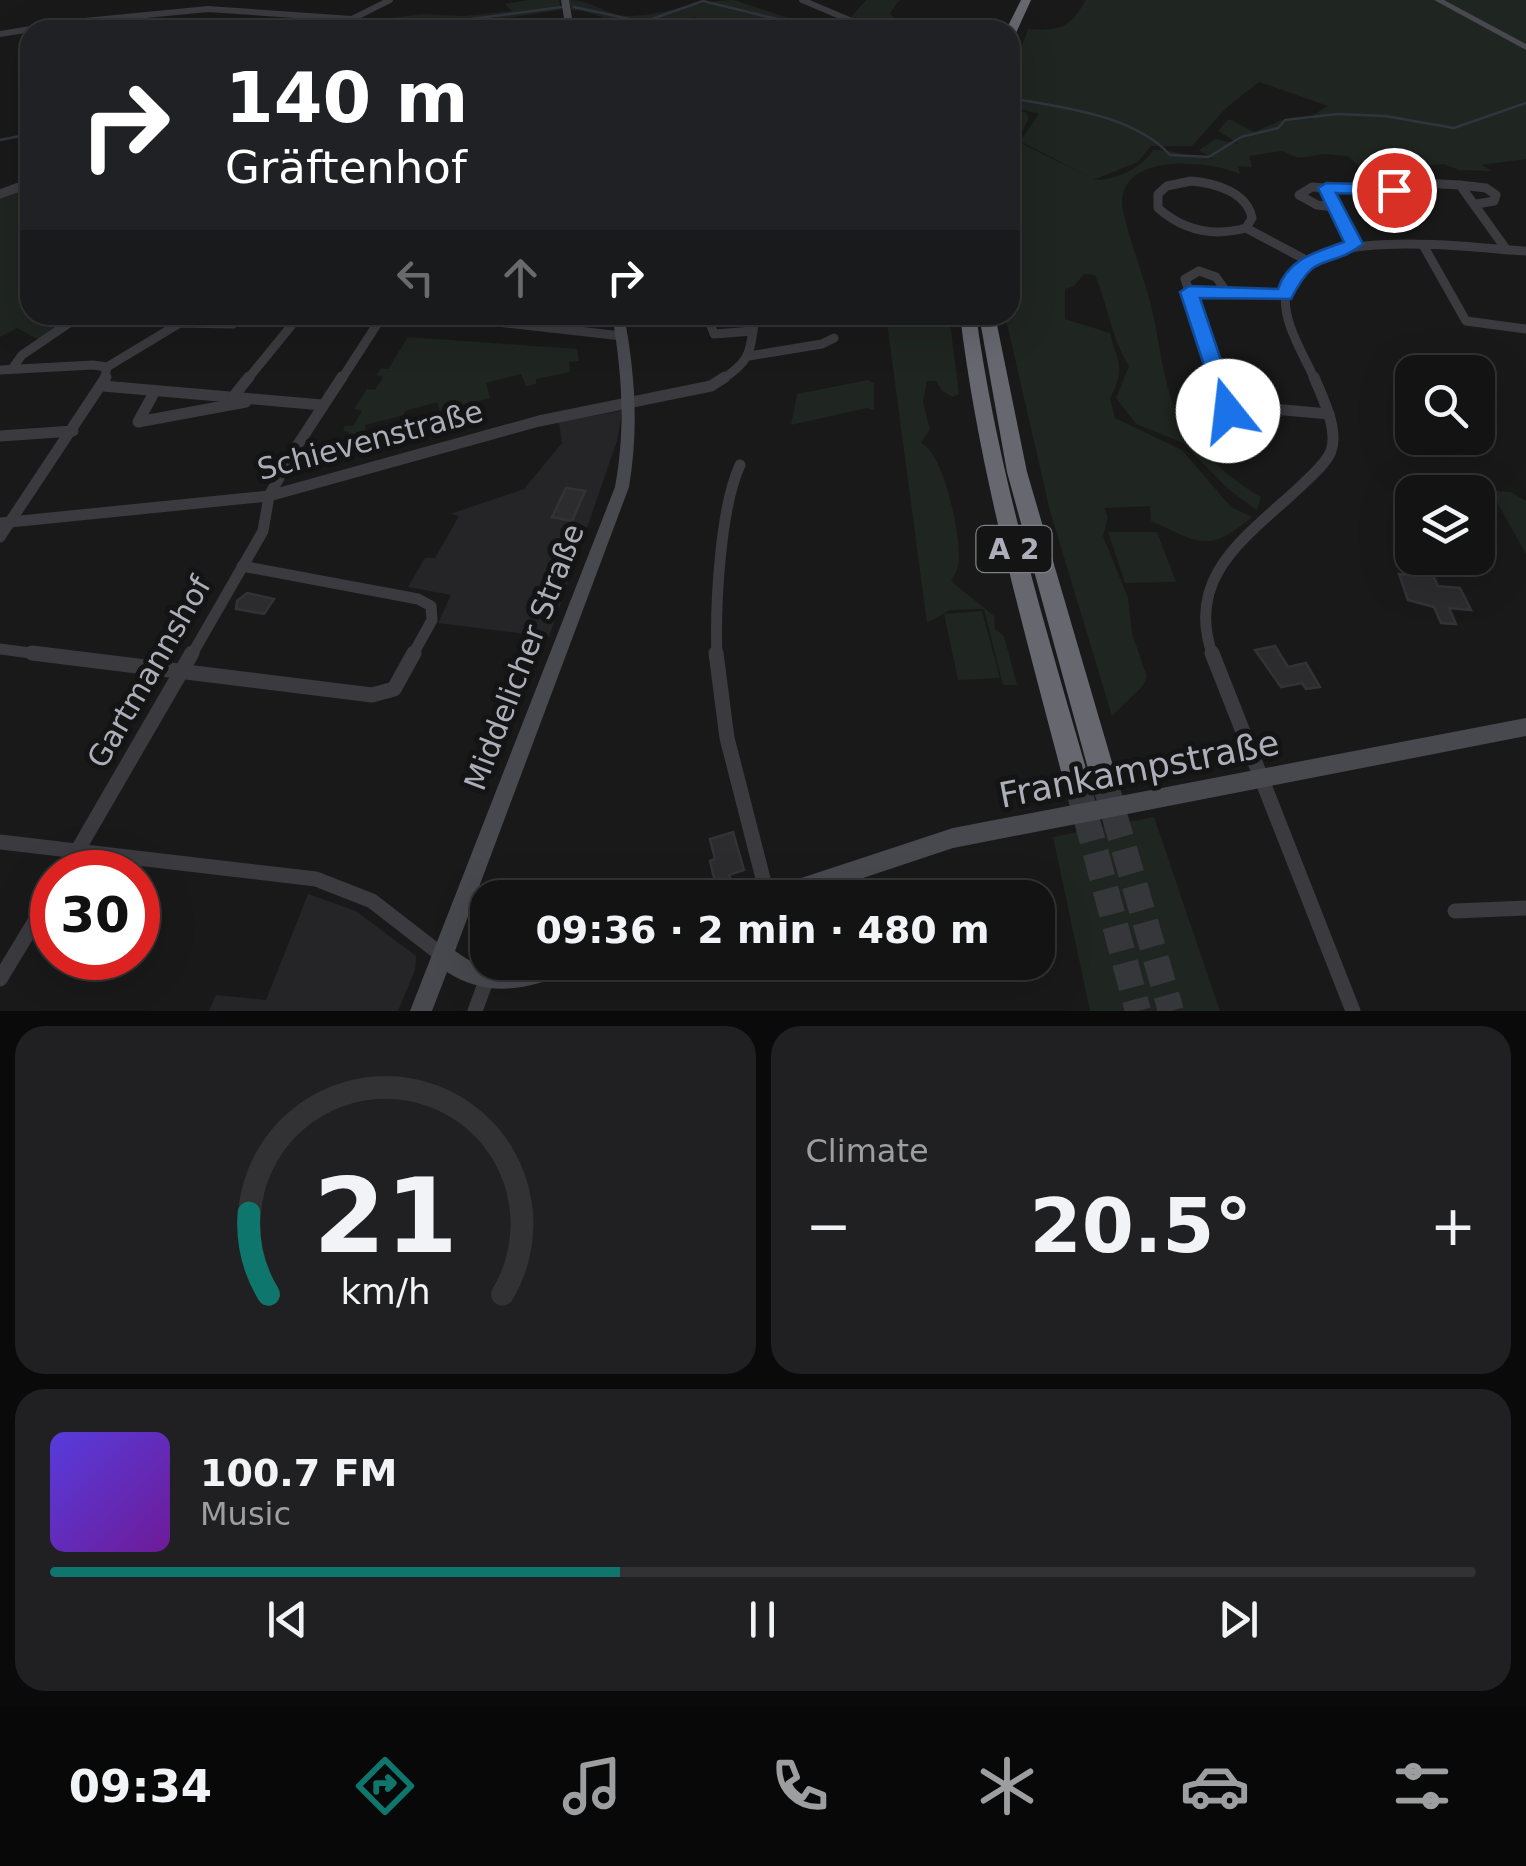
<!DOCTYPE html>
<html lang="en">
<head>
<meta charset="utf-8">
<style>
  :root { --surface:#131314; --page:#202022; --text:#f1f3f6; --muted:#9d9ea0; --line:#323234; --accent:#0f766e }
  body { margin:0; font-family:"DejaVu Sans",sans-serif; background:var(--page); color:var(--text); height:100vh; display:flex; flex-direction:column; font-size:38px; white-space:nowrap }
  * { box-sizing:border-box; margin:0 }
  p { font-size:32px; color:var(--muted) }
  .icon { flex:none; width:55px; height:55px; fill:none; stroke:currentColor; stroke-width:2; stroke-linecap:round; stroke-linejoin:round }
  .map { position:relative; height:1011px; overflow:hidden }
  .panel { display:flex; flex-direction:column; gap:15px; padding:15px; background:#0a0a0b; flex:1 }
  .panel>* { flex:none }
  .top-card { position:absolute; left:20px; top:20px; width:1000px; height:305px; border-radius:30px; box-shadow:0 10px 40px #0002,0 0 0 2px var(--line); background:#202124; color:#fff; overflow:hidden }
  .buttons { position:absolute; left:1395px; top:355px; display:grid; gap:20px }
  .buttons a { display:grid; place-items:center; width:100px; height:100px; border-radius:20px; background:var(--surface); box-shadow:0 10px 40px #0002,0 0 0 2px var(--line); font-size:50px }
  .speed { position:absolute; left:30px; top:850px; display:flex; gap:20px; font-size:50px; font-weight:700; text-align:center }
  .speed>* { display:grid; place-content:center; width:130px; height:130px; border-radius:50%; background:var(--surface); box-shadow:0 10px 40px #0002,0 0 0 2px var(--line); line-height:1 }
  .speed .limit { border:15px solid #d22; background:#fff; color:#111 }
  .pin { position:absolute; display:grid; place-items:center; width:85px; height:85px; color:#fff; margin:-42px; border:5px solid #fff; border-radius:50%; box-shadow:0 2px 10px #0007 }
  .me { position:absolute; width:110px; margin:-55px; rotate:344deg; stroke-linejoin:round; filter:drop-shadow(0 0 8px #0008) }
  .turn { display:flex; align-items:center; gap:35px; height:210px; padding:0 40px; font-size:45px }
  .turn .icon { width:130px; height:130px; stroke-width:2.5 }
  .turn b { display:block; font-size:70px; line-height:85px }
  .lanes { display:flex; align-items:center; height:95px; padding:0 40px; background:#0003; justify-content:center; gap:50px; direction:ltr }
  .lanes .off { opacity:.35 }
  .big { font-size:75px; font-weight:600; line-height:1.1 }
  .panel .tile { flex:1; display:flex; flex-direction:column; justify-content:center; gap:15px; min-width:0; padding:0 35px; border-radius:30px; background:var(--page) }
  .panel .dial { align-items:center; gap:0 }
  .dial svg { height:260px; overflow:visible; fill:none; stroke:var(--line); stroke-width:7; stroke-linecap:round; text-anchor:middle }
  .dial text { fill:var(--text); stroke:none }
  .song { display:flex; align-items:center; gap:30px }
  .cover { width:120px; height:120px; border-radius:15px; background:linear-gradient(135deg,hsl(250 70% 55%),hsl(280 70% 35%)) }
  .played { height:10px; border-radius:5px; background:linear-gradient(90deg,var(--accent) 40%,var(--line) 40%) }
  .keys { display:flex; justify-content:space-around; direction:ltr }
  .heat { display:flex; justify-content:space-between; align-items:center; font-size:55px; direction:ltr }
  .panel .tiles { flex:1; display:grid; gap:15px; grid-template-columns:1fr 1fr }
  .tile:last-child { grid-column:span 2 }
  .trip { position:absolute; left:470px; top:880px; width:585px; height:100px; border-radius:30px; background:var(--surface); box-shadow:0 10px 40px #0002,0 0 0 2px var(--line); font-weight:600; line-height:100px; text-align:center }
  .tabs { display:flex; height:160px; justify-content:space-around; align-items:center; background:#080808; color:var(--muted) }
  .tabs .icon { width:70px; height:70px }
  .tabs .active { color:var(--accent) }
  .tabs b { font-size:45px; color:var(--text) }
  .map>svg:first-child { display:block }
  .built { fill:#252527 }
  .green { fill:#1f2521; fill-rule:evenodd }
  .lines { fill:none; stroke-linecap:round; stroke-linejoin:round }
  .stream { stroke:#30353d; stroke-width:2.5 }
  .building { fill:#2c2c2e; stroke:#333336; stroke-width:2.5 }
  .highway-tunnel { stroke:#36373a; stroke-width:26; stroke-dasharray:26 12; stroke-linecap:butt }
  .street-far3 { stroke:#3a3a3f; stroke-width:6 }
  .street-far2 { stroke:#3a3a3f; stroke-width:9 }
  .street-far1 { stroke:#3a3a3f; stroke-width:11 }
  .street { stroke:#3a3a3f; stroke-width:15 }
  .secondary { fill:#48494f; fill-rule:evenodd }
  .highway { fill:#66676f; fill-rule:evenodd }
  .route { fill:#1a73e8; stroke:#114b97; stroke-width:2.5 }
  .labels { text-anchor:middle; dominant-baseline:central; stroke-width:10; stroke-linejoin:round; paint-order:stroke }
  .shield { fill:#141415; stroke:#7e8088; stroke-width:2.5 }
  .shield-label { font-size:28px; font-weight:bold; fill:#acaeb9 }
  .street-label { font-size:30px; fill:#acaeb9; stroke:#141415 }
  .near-street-label { font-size:35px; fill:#acaeb9; stroke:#141415 }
</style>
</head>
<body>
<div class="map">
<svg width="1526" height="1011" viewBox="0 0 1526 1011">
  <rect width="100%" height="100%" fill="#19191a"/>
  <g class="built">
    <path d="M622,411L617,441L549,637L438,623L451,595L408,587L425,558H435L459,516L450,514L524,489L562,443L559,422Z"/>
    <path d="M308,894L356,911L416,956L415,970L398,1011H209L216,995L266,1000Z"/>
  </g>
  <g class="green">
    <path d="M528,0H559L561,10L478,22L400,21L352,30V23L423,14L464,16L512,11L505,4Z"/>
    <path d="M569,0C591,0 609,16 627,16C664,16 695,0 734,0C762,8 818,33 846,22L799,0H810L850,18L866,0H900L890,13L903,30H744L746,28L693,17L687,22C668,18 658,25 640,26C615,28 596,10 571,10Z"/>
    <path d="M1086,0H1526V159L1482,165L1491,171L1459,170L1444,164L1365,170L1347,156L1325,154L1298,158L1282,151L1249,156L1252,167L1238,166L1240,174C1210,161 1124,152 1122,201C1121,215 1146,284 1151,305C1159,337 1164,390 1179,417C1198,450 1228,478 1261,497L1257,510L1228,489L1183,443L1136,424L1116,398L1129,366C1111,338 1108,305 1095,275L1084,274L1074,286L1065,289V319L1110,333C1118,364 1126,368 1110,398L1115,418L1182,450L1231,507L1252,517C1208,554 1200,543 1151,521L1150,506L1104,508L1108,517L1103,536L1128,598L1132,633L1147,677L1142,687L1112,716L1050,511L1005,315H1010V109L1026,112L1029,118L1017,141L1091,178L1020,141L1039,114L1010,106V79L1028,29C1060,31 1070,28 1086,0ZM1259,82L1328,106L1313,115V119L1282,120L1254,132L1229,119L1218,131L1239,144L1216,139L1199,150L1213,159C1191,158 1176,150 1153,150C1142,168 1114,181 1093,180L1138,162L1151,146H1192L1227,107Z"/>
    <path d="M30,178V315H77L39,340L17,328L0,337V189Z"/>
    <path d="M886,315H949L959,394L953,397L942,391L936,381H927L923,402L930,429L921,443C944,453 960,533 959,559C959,568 955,574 951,581L994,616L995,629L1004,636L1017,685H1003L984,609L950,610L927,623Z"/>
    <path d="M408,337L577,349L579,361L569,362L570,372L536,379V384L526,386L521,374L486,383L490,398L440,411L437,402L405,411L404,415L365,425L366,440L342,446L349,432L343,431L345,426H353L362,411L354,409L367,389L375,390L383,377L376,375L381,368L388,369Z"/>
    <path d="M868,380L874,383V410L867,408L791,425L797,394Z"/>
    <path d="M1496,491L1511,492L1526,501V554L1493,495Z"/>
    <path d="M1108,532H1157L1176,582L1125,583Z"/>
    <path d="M982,611L1000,678L958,680L944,614Z"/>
    <path d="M1154,817L1220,1011H1090L1053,837Z"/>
  </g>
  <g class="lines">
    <g class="stream">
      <path d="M574,7L643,22L703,1L822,30"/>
      <path d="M353,30L392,21L464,20L562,7"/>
      <path d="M1010,98C1061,107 1134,115 1170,155L1209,157L1241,137L1278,128L1285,120L1338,114L1385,116L1454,128L1526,103"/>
      <path d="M0,140L30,134"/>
    </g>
  </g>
  <g class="building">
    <path d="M566,488L585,491L572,521L552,517Z"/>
    <path d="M1417,570L1431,571L1438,586L1460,588L1471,610L1449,608L1456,624L1441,623L1434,607L1408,600L1399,574L1420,576Z"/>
    <path d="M247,593L274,599L264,614L236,609L237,601Z"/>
    <path d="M1275,646L1288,667L1306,663L1320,687L1306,689L1302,683L1281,687L1255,650Z"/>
    <path d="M733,832L744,870L729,875L731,881L716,886L710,861L715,859L710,839Z"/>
  </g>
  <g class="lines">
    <g class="highway-tunnel">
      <path d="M1103,776L1171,1011"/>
      <path d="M1076,779L1138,1011"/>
    </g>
    <g class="street-far3">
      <path d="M802,0L873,30"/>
      <path d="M0,34L74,22L208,9L352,19L390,0"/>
    </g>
    <g class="street-far2">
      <path d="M1191,181C1215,183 1247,192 1252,218L1246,228C1213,237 1184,231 1158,208V194L1167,186Z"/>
      <path d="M1460,185L1486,188L1496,195L1494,201L1477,204"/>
      <path d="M1326,188L1312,187L1299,195L1317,205L1335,207"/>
      <path d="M0,194L30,183"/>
      <path d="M1246,228L1308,261"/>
      <path d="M1354,244L1326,188L1390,191L1395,190V183L1402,182L1460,185L1506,249"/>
      <path d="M1423,245L1466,321L1526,329"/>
      <path d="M1189,291L1185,279L1199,271L1216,277L1226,291"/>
      <path d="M436,315L622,336"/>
      <path d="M707,315L714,334L753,331"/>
      <path d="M749,356L822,344L834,338"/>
      <path d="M107,367L180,323L233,324"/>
      <path d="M12,369L22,355L81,315"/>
      <path d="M0,370L93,365L107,367L104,380"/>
      <path d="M247,380L300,315"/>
      <path d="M341,380L383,315"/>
      <path d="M721,380C753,360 750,350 755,315"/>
      <path d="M1219,380L1189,291L1285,295"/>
      <path d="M1315,380C1304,355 1281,320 1286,293C1297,221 1474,249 1526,251"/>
    </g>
    <g class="street-far1">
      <path d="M1218,377L1227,405L1329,414"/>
      <path d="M103,386L322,405"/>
      <path d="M155,391L138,422L246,402"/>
      <path d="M233,397L249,377"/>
      <path d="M1227,405L1233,422L1253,433L1271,431L1274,424L1270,410"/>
      <path d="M0,436L73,431"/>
      <path d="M293,452L342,377"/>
      <path d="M0,523L269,496L539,421L711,386L725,377"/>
      <path d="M0,537L106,377"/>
      <path d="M242,566L418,599L431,606L432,620L412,656"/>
      <path d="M0,649L53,656"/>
      <path d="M191,656L263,531L269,496L289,460"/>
      <path d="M717,656C715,607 720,508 740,465"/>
      <path d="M1213,656C1183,575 1249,535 1301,486C1311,476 1326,464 1331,451C1339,429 1322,397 1314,377"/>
    </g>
    <g class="street">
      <path d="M32,653L372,695L394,689L414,653"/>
      <path d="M716,653L727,738L768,898"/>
      <path d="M1212,653L1353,1011"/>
      <path d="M0,842L316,879L372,901L443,956"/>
      <path d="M65,872L192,653"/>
      <path d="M1455,911L1526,908"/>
      <path d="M0,979L52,893"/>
      <path d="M475,1011L486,981"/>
    </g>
    <g class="secondary">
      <path d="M561,0H569L574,30H566Z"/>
      <path d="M1434,0H1444L1526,44V50Z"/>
      <path d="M612,315H624C635,373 639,428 629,487L455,951C493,978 499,965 539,962C552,962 566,962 579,962L577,970C531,988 491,1000 447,972L432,1011H410L615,487C626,428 622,373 612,315Z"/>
      <path d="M1526,718V736L953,848L803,898H761L764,891L771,888L953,828Z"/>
    </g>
    <g class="highway">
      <path d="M1021,0H1031L1016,33L1010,36V30H1006Z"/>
      <path d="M960,315H976C998,474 1045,625 1089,779L1085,788L1076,791L1067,788L1063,779C1023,625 979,473 960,315Z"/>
      <path d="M979,315H995L1027,472L1116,776L1112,785L1103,788L1094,785L1090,776L1007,472Z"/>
    </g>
  </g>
  <path class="route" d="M1326,183L1394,185L1403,190L1394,195L1336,193L1363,244C1327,272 1317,247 1291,299L1200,298L1238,411L1228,419L1221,417L1180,292L1189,286L1278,289C1288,258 1317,252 1344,242L1318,188Z"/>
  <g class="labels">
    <rect class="shield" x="976.5" y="526" width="75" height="46" rx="8"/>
    <g class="shield-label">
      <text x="1014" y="549">A 2</text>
    </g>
    <g class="street-label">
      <text transform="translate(370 440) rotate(-15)">Schievenstraße</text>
      <text transform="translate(524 657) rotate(-69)">Middelicher Straße</text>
      <text transform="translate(149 672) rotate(-60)">Gartmannshof</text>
    </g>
    <g class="near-street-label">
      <text transform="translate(1139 769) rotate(-11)">Frankampstraße</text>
    </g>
  </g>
</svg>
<div class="buttons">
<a><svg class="icon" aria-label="search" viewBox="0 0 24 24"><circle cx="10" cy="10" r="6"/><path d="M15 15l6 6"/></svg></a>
<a><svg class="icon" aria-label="layers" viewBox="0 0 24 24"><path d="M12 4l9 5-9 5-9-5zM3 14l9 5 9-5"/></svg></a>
</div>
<div class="speed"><div class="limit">30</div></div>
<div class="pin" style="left:1394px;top:190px;background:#d93025"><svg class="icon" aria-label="arrive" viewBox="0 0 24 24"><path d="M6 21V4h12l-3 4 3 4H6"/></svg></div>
<svg class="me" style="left:1228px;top:411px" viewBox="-20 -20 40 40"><circle r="19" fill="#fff"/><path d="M0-13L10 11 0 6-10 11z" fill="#1a73e8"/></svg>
<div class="trip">09:36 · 2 min · 480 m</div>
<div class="top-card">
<div class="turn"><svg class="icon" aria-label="right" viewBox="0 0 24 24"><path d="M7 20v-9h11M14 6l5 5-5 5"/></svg><div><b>140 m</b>Gräftenhof</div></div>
<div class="lanes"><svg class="icon off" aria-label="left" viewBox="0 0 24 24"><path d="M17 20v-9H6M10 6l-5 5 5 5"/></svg><svg class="icon off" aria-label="ahead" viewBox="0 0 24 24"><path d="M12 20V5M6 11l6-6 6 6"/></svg><svg class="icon" aria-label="right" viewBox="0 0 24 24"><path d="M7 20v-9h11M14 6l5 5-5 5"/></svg></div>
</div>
</div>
<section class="panel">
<div class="tiles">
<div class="tile dial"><svg viewBox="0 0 100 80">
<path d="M14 69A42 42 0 1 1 86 69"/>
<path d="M14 69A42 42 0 0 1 8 44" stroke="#0f766e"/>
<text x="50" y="56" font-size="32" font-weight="700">21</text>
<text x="50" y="72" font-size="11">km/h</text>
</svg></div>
<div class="tile"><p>Climate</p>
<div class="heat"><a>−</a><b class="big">20.5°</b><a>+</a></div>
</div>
<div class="tile">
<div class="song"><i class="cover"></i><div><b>100.7 FM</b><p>Music</p></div></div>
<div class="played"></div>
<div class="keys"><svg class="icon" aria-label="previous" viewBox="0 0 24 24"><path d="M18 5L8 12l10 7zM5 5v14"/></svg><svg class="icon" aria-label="pause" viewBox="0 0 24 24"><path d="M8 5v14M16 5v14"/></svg><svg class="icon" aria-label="next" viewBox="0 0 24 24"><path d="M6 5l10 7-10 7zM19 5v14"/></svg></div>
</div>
</div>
</section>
<nav class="tabs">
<b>09:34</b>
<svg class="icon active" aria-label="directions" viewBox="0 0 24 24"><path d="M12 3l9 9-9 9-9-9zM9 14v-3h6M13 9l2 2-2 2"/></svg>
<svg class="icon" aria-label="music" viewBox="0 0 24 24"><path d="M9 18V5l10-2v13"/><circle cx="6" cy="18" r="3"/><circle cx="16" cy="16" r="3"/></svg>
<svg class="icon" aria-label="phone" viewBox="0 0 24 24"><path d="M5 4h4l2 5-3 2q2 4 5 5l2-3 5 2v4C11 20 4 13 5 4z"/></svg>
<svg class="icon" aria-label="climate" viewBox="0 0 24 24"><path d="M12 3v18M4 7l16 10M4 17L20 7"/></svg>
<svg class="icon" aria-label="car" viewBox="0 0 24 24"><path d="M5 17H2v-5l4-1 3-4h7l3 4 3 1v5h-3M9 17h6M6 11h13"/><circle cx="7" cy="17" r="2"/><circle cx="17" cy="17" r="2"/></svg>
<svg class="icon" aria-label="filters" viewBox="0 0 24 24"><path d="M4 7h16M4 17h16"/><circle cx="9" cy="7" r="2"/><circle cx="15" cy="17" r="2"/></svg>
</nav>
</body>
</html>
